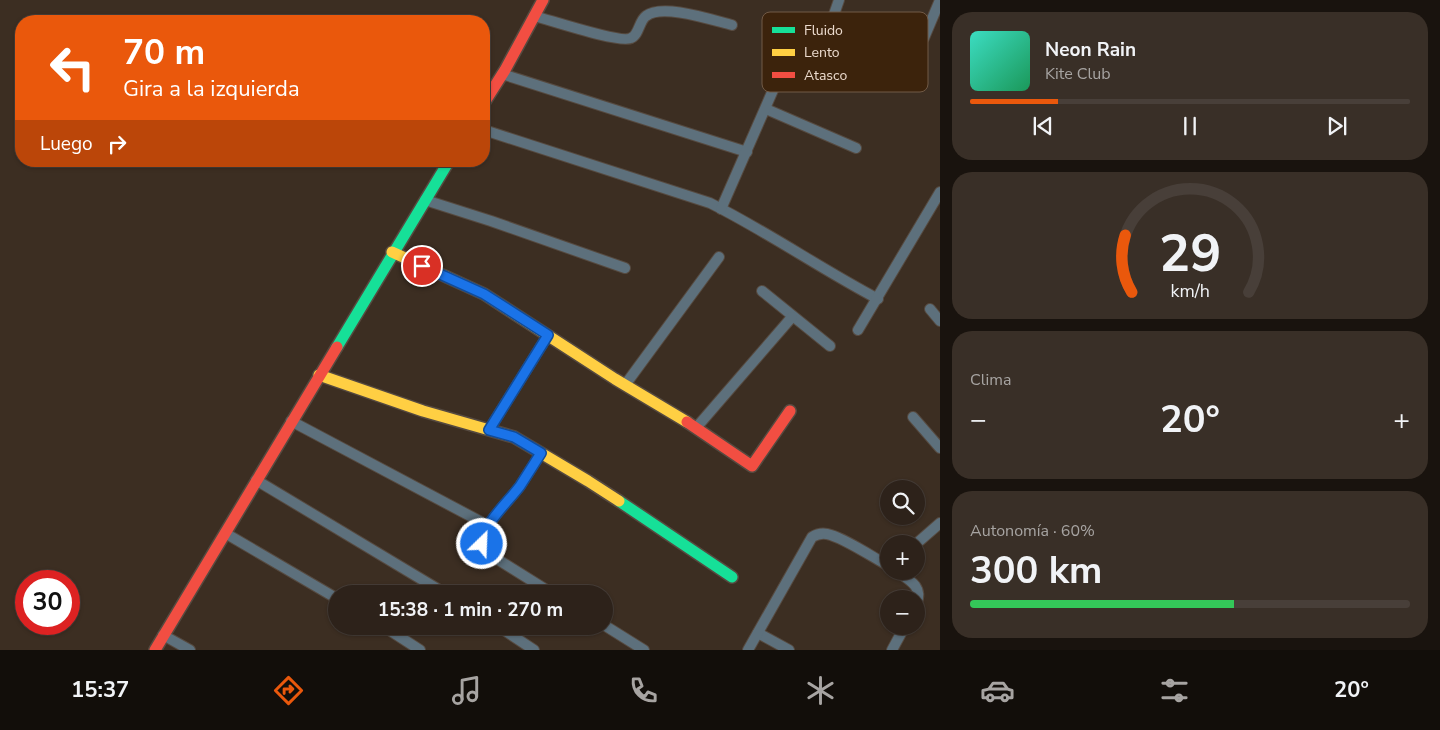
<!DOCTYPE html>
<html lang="es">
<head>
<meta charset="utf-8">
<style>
  :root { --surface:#2d221a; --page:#392f27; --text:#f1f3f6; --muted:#a7a4a2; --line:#483f39; --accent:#ea580c }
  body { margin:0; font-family:"Nunito Sans",sans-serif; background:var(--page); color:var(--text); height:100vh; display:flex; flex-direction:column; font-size:19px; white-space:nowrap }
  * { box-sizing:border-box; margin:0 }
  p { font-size:16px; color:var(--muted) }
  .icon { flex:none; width:28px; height:28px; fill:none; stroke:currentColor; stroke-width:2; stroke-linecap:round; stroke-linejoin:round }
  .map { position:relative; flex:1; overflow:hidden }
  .side { display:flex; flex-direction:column; gap:12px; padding:12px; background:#19130e; width:500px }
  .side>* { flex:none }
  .top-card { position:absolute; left:15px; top:15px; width:475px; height:152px; border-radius:20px; box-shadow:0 1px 4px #0004,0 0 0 1px var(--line); background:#ea580c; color:#fff; overflow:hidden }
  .controls { position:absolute; left:880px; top:480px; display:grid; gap:10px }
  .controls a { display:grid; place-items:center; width:45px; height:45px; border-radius:50%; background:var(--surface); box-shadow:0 1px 4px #0004,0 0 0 1px var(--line); font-size:25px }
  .speed { position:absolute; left:15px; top:570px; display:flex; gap:10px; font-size:25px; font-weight:700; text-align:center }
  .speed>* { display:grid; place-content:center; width:65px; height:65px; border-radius:50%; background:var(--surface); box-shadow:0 1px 4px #0004,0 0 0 1px var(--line); line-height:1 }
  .speed .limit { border:8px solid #d22; background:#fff; color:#111 }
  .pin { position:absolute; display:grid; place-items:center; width:42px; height:42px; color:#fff; margin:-21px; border:2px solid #fff; border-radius:50%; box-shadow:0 1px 5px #0007 }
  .me { position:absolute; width:55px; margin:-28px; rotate:24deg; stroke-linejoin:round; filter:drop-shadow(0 0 4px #0008) }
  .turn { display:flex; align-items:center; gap:18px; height:105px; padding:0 25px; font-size:22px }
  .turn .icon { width:65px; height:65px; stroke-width:2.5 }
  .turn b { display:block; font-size:35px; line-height:42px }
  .then { display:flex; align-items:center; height:48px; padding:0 25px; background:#0003; gap:10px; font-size:19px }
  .big { font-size:38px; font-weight:700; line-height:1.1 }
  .side .card { flex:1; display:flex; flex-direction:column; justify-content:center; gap:8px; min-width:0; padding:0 18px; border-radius:20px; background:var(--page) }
  .side .dial { align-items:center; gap:0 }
  .dial svg { height:130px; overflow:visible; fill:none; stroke:var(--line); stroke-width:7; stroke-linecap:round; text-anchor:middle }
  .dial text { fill:var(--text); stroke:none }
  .song { display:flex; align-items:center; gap:15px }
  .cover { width:60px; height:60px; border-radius:8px; background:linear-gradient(135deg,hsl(170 70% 55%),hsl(150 70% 35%)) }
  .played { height:5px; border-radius:2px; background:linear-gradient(90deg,var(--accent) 20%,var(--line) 20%) }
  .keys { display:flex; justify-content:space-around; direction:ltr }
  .heat { display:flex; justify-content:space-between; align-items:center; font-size:28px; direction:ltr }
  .charge { height:8px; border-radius:4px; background:linear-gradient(90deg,#34c759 60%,var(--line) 0) }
  .trip { position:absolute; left:328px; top:585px; width:285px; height:50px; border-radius:25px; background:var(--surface); box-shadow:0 1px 4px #0004,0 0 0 1px var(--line); font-weight:700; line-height:50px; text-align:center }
  .tabs { display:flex; height:80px; justify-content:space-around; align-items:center; background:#120e0a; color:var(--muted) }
  .tabs .icon { width:35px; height:35px }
  .tabs .selected { color:var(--accent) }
  .tabs b { font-size:22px; color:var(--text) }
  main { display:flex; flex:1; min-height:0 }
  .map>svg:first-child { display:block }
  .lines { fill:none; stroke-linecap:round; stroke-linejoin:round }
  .street-casing { stroke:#564a40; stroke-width:12 }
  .fast-casing { stroke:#564a40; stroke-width:14 }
  .slow-casing { stroke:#564a40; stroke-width:14 }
  .jam-casing { stroke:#564a40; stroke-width:14 }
  .street { stroke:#5d707c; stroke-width:10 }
  .fast { stroke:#16e098; stroke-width:11 }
  .slow { stroke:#ffcf43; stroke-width:11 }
  .jam { stroke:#f24e42; stroke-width:11 }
  .route-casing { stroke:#114b97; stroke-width:12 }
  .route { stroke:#1a73e8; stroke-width:9 }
  .key { fill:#3c230c; stroke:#715a46; stroke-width:1 }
  .key-label { font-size:14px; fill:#ecdbce }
</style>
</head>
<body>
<main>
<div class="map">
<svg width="940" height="650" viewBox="0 0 940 650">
  <rect width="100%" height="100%" fill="#3c2e22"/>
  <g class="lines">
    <defs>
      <g id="street">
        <path d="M534,16C550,20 621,44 631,38C639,35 639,21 646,16C662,3 712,20 732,25"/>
        <path d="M831,23L839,0"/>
        <path d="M924,38L940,0"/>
        <path d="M502,74L747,152"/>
        <path d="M766,109L856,148"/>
        <path d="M484,130L710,203C768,232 821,269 878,299"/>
        <path d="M425,200L491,221L625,268"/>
        <path d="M721,209L798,33"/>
        <path d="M762,291L830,346"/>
        <path d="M930,309L940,321"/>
        <path d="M858,330L940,192"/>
        <path d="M625,385L719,257"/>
        <path d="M913,417L940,448"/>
        <path d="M291,421L489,526"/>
        <path d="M696,428L792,317"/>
        <path d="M489,430L548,335"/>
        <path d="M541,453C534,464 527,475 520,486C510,500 483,525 482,541C481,547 485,550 489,554L553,594"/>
        <path d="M256,480L446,594"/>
        <path d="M225,533L336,598"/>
        <path d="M916,544L940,523"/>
        <path d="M896,571C910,580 924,587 916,605"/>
        <path d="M604,625L644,650"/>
        <path d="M383,626L420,650"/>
        <path d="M498,626L534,650"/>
        <path d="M758,633L789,650"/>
        <path d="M163,635L190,650"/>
        <path d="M748,650L812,537C817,534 822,533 827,534C843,537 874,558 889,566"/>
        <path d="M892,650L905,626"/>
      </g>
      <g id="fast">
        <path d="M337,347L449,161"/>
        <path d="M619,501L732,577"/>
      </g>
      <g id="slow">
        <path d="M392,252L484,294L615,379L687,422"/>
        <path d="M319,375L423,411L514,437L588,481L619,501"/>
      </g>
      <g id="jam">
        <path d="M484,103L505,70L543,0"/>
        <path d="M687,422L752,466L790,411"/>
        <path d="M155,650L337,347"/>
      </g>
    </defs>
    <use href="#street" class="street-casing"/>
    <use href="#fast" class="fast-casing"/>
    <use href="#slow" class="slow-casing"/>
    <use href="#jam" class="jam-casing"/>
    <use href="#street" class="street"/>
    <use href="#fast" class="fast"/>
    <use href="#slow" class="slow"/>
    <use href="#jam" class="jam"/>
  </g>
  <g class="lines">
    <defs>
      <path id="route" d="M422,266L484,294L548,335L489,430L514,437L541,453C534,464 527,475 520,486C509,501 482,525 482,544"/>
    </defs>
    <use href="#route" class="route-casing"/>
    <use href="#route" class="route"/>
  </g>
  <rect x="762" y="12" width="166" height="80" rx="8" class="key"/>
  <rect x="772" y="27" width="23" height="6" fill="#16e098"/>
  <rect x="772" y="49" width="23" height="7" fill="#ffcf43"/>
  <rect x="772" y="72" width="23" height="6" fill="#f24e42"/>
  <g class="key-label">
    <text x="804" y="35">Fluido</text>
    <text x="804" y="57">Lento</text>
    <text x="804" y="80">Atasco</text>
  </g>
</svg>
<div class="controls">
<a><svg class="icon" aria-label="search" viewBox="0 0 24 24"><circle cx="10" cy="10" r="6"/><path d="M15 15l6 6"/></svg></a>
<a>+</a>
<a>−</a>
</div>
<div class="speed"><div class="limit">30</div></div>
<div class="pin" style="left:422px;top:266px;background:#d93025"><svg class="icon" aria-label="arrive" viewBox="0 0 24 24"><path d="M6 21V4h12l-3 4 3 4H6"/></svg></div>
<svg class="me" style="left:482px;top:544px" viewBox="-20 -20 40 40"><circle r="17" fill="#1a73e8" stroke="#fff" stroke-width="3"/><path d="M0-11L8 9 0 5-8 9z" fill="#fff"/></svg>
<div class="trip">15:38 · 1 min · 270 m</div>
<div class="top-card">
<div class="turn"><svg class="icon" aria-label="left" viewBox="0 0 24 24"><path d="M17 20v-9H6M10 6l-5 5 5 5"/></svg><div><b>70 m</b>Gira a la izquierda</div></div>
<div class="then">Luego<svg class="icon" aria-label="right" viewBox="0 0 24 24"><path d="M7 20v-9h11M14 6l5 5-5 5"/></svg></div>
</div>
</div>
<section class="side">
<div class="card">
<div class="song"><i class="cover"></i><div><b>Neon Rain</b><p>Kite Club</p></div></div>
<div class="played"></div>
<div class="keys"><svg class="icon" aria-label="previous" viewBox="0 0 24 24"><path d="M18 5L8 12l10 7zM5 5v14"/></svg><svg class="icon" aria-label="pause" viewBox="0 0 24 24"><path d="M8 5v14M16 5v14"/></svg><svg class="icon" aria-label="next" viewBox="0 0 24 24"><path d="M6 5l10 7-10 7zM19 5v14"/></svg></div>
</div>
<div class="card dial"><svg viewBox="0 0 100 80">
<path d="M14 69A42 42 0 1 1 86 69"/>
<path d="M14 69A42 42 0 0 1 10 34" stroke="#ea580c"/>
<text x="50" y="56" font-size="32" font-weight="700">29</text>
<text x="50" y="72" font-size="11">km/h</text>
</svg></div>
<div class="card"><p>Clima</p>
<div class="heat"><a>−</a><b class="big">20°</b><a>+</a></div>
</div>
<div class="card"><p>Autonomía · 60%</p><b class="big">300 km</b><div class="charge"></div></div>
</section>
</main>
<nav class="tabs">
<b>15:37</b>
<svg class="icon selected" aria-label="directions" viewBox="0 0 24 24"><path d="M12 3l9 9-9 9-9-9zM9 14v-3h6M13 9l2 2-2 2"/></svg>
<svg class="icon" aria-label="music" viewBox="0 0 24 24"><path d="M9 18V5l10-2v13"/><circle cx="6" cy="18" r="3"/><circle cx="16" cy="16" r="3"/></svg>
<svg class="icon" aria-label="phone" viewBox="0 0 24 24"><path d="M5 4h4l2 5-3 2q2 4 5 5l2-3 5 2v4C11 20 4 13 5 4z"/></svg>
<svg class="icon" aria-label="climate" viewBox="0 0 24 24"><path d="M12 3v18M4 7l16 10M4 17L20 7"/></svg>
<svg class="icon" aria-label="car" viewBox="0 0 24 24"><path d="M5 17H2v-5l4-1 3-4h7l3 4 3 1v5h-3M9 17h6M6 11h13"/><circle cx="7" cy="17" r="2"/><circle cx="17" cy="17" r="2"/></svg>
<svg class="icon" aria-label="filters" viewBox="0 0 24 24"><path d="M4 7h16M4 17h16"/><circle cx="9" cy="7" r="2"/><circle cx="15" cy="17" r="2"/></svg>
<b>20°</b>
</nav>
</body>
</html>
